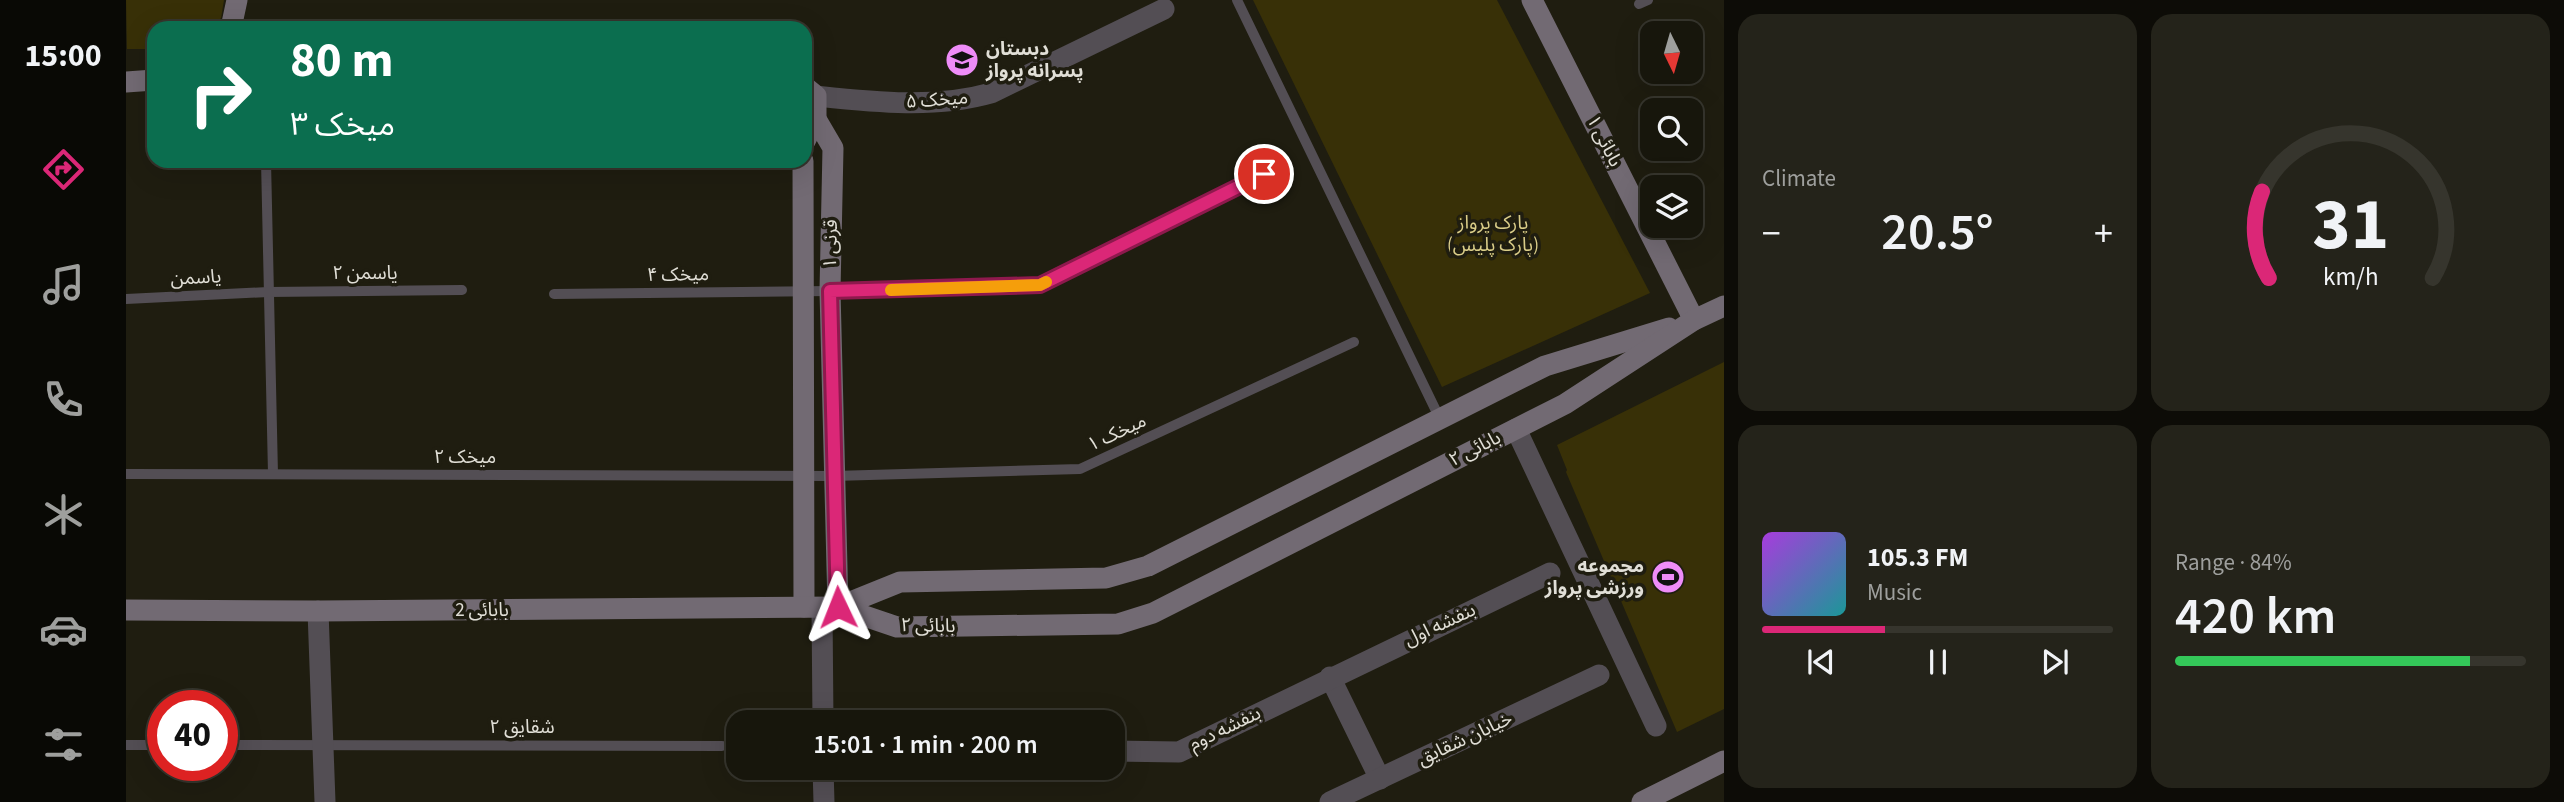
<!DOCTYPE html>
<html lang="en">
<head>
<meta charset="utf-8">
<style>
  :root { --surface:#17160c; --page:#24231a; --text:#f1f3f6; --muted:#9e9f9d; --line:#36352d; --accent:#db2777 }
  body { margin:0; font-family:"Source Sans 3","Noto Sans Arabic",sans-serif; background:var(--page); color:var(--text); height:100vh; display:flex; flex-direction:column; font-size:26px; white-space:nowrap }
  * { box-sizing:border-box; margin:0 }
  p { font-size:23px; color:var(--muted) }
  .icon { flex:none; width:38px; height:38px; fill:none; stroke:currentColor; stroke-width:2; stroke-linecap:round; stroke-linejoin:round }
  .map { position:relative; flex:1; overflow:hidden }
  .side { display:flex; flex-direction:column; gap:14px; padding:14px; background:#0d0c07; width:840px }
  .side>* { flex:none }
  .guide { position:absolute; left:21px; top:21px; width:665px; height:147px; border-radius:21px; box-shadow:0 7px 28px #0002,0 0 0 2px var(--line); background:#0b6e4f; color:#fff; overflow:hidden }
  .needle { width:46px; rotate:175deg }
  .controls { position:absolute; left:1514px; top:21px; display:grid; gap:14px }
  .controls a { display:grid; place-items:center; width:63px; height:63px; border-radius:14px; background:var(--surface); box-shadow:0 7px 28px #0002,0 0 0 2px var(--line); font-size:35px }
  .speed { position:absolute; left:21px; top:690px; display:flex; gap:14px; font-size:35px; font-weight:700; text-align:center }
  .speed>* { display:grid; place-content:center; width:91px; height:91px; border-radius:50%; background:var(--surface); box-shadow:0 7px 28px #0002,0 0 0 2px var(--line); line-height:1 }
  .speed .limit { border:10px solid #d22; background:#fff; color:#111 }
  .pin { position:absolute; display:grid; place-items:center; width:60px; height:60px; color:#fff; margin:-30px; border:4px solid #fff; border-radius:50%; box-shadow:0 2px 7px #0007 }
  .me { position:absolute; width:77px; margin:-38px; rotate:358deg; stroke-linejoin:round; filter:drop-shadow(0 0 5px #0008) }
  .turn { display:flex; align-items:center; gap:24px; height:147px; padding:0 28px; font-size:32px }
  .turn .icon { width:91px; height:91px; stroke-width:2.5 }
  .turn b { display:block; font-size:49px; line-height:60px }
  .big { font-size:52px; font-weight:600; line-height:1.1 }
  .side .widget { flex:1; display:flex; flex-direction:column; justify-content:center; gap:10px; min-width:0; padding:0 24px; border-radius:21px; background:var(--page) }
  .side .dial { align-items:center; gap:0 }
  .dial svg { height:182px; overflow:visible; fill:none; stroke:var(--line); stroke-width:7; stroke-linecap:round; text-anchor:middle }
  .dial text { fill:var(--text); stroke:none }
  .song { display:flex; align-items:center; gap:21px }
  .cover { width:84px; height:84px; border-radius:10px; background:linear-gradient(135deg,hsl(280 70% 55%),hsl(180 70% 35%)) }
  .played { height:7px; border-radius:4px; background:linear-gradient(90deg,var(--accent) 35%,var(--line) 35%) }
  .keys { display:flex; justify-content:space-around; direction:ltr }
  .heat { display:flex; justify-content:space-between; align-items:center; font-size:38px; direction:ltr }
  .charge { height:10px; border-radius:5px; background:linear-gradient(90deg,#34c759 84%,var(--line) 0) }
  .side .tiles { flex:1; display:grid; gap:14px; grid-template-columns:repeat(2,1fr) }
  .trip { position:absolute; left:600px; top:710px; width:399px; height:70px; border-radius:21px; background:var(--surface); box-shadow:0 7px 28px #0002,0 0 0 2px var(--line); font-weight:600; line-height:70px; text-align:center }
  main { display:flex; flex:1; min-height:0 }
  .menu { display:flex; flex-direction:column; width:126px; justify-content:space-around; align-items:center; background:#090905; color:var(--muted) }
  .menu .icon { width:49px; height:49px }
  .menu .current { color:var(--accent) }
  .menu b { font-size:32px; color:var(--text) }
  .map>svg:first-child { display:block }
  .green { fill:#383007 }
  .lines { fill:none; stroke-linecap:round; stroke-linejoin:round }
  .lane { stroke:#534e54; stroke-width:10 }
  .street { stroke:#534e54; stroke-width:21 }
  .secondary { stroke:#726a73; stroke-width:21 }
  .route-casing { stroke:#8e194d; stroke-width:18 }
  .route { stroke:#db2777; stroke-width:12 }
  .slow { stroke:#f59e0b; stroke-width:12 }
  .labels { text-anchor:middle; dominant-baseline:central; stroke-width:7; stroke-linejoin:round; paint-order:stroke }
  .poi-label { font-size:19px; font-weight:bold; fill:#e1dfd7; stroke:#1f1d10; text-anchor:start }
  .street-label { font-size:19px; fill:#e1dfd7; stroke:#1f1d10 }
  .park-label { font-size:19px; fill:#dacd88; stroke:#1f1d10 }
</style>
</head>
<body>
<main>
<nav class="menu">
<b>15:00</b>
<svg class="icon current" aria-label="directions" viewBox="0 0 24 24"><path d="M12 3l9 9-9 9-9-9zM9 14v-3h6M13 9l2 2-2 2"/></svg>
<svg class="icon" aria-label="music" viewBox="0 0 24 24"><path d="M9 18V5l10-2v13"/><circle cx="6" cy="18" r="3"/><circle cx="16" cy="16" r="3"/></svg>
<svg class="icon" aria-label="phone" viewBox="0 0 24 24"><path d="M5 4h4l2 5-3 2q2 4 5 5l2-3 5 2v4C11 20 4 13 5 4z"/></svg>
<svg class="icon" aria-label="climate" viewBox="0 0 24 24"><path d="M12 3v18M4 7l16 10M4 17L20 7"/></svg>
<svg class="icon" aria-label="car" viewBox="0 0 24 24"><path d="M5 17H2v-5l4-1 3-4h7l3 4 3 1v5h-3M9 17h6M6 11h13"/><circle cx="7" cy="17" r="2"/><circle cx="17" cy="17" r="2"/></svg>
<svg class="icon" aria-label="filters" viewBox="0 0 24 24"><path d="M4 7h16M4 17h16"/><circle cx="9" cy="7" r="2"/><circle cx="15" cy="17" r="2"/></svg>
</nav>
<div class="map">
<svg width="1598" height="802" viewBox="0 0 1598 802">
  <rect width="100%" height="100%" fill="#1f1d10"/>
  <g class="green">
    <path d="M0,0H98L95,18L86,28H28V49H1Z"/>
    <path d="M1127,0H1371L1524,293L1316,387Z"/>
    <path d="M1598,362V709L1551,732L1440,472L1441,470L1431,445Z"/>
  </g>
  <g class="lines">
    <g class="lane">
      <path d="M1111,0L1314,419"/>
      <path d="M1513,4L1522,0"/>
      <path d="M140,161L147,474"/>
      <path d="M428,294L704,291L913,285L1138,174"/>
      <path d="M0,299L142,292L336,290"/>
      <path d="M0,474L708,476L954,469L1228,342"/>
      <path d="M0,745H37"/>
      <path d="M96,745L596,746"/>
    </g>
    <g class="street">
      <path d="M690,96C747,102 809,109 865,93L1038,9"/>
      <path d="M1390,429L1530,726"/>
      <path d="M696,608L697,723"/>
      <path d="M192,611L199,802"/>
      <path d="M1204,677L1254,779"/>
      <path d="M987,751L1053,752L1424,573"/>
      <path d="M697,768L698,802"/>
      <path d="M1204,802L1473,675"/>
    </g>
    <g class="secondary">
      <path d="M1406,0L1568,320"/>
      <path d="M105,28L111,0"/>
      <path d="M0,82L28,80"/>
      <path d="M679,87L690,96V119L679,141"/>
      <path d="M690,119L707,148L704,291L712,607"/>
      <path d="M677,161L678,607"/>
      <path d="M712,607L774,582L980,578L1022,566L1419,366L1543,328"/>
      <path d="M0,610L192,611L712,607L771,627L992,624L1027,613L1439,404L1568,320L1598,306"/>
      <path d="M1516,802L1598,761"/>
    </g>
  </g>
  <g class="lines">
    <defs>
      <path id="route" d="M712,607L704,291L914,285L1138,174"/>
    </defs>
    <use href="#route" class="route-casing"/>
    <use href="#route" class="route"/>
    <path class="slow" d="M765,290L914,285L920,282"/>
  </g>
  <defs>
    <symbol id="school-disc" viewBox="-11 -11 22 22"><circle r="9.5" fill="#ee8cf8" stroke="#1f1d10"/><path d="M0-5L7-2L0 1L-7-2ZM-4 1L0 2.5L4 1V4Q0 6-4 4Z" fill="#111"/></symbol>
    <symbol id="stadium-disc" viewBox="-11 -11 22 22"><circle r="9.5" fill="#ee8cf8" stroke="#1f1d10"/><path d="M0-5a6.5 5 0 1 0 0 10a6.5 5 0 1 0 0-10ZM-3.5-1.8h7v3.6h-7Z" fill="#111"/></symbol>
  </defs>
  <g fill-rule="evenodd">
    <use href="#school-disc" x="817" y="41" width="38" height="38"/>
    <use href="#stadium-disc" x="1523" y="558" width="38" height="38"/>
  </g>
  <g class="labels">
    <g class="poi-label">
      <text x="860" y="49">دبستان<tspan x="860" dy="22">پسرانه پرواز</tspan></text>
      <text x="1518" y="566" text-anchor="end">مجموعه<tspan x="1518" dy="22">ورزشی پرواز</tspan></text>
    </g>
    <g class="street-label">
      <text transform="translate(811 100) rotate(-4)">میخک ۵</text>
      <text transform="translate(1478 141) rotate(63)">بابائی ۱</text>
      <text transform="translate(705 244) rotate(-89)">قرنی ۱</text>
      <text x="239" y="273">یاسمن ۲</text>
      <text transform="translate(552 275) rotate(-1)">میخک ۴</text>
      <text transform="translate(70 278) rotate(-3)">یاسمن</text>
      <text transform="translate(991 433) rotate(-25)">میخک ۱</text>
      <text transform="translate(1349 449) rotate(-27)">بابائی ۲</text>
      <text x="339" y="457">میخک ۲</text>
      <text x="356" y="610">بابائی 2</text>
      <text transform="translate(1314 625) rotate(-25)">بنفشه اول</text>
      <text transform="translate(802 626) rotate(1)">بابائی ۲</text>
      <text x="396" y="727">شقایق ۲</text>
      <text transform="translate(1099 729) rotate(-26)">بنفشه دوم</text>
      <text transform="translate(1339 739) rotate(-25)">خیابان شقایق</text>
    </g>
    <g class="park-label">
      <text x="1367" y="223">پارک پرواز<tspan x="1367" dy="22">(پارک پلیس)</tspan></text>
    </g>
  </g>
</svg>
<div class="controls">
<a><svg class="needle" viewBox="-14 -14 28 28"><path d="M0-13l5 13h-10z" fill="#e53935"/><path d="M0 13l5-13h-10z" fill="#9e9f9d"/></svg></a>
<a><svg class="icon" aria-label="search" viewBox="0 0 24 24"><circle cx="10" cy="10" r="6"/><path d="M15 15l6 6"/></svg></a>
<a><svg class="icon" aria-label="layers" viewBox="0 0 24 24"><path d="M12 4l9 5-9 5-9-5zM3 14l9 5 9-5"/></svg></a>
</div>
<div class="speed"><div class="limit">40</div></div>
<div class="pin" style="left:1138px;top:174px;background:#d93025"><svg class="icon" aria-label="arrive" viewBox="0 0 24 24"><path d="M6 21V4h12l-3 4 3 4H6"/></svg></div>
<svg class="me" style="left:712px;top:607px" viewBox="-20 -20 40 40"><path d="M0-17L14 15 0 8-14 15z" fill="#db2777" stroke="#fff" stroke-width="4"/></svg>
<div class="trip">15:01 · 1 min · 200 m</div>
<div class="guide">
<div class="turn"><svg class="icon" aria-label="right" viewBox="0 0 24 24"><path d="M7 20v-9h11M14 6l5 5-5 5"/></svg><div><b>80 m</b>میخک ۳</div></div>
</div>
</div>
<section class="side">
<div class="tiles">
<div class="widget"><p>Climate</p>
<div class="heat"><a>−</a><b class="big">20.5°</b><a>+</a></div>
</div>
<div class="widget dial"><svg viewBox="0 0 100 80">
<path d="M14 69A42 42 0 1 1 86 69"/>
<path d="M14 69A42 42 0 0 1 11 31" stroke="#db2777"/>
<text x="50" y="56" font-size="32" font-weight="700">31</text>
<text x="50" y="72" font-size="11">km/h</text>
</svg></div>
<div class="widget">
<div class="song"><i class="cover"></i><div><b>105.3 FM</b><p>Music</p></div></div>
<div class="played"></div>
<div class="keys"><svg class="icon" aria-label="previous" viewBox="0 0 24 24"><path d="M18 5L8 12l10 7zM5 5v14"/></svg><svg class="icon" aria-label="pause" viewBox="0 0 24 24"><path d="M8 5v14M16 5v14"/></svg><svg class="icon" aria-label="next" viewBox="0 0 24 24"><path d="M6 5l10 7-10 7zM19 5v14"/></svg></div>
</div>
<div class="widget"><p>Range · 84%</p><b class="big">420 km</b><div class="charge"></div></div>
</div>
</section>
</main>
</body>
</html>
